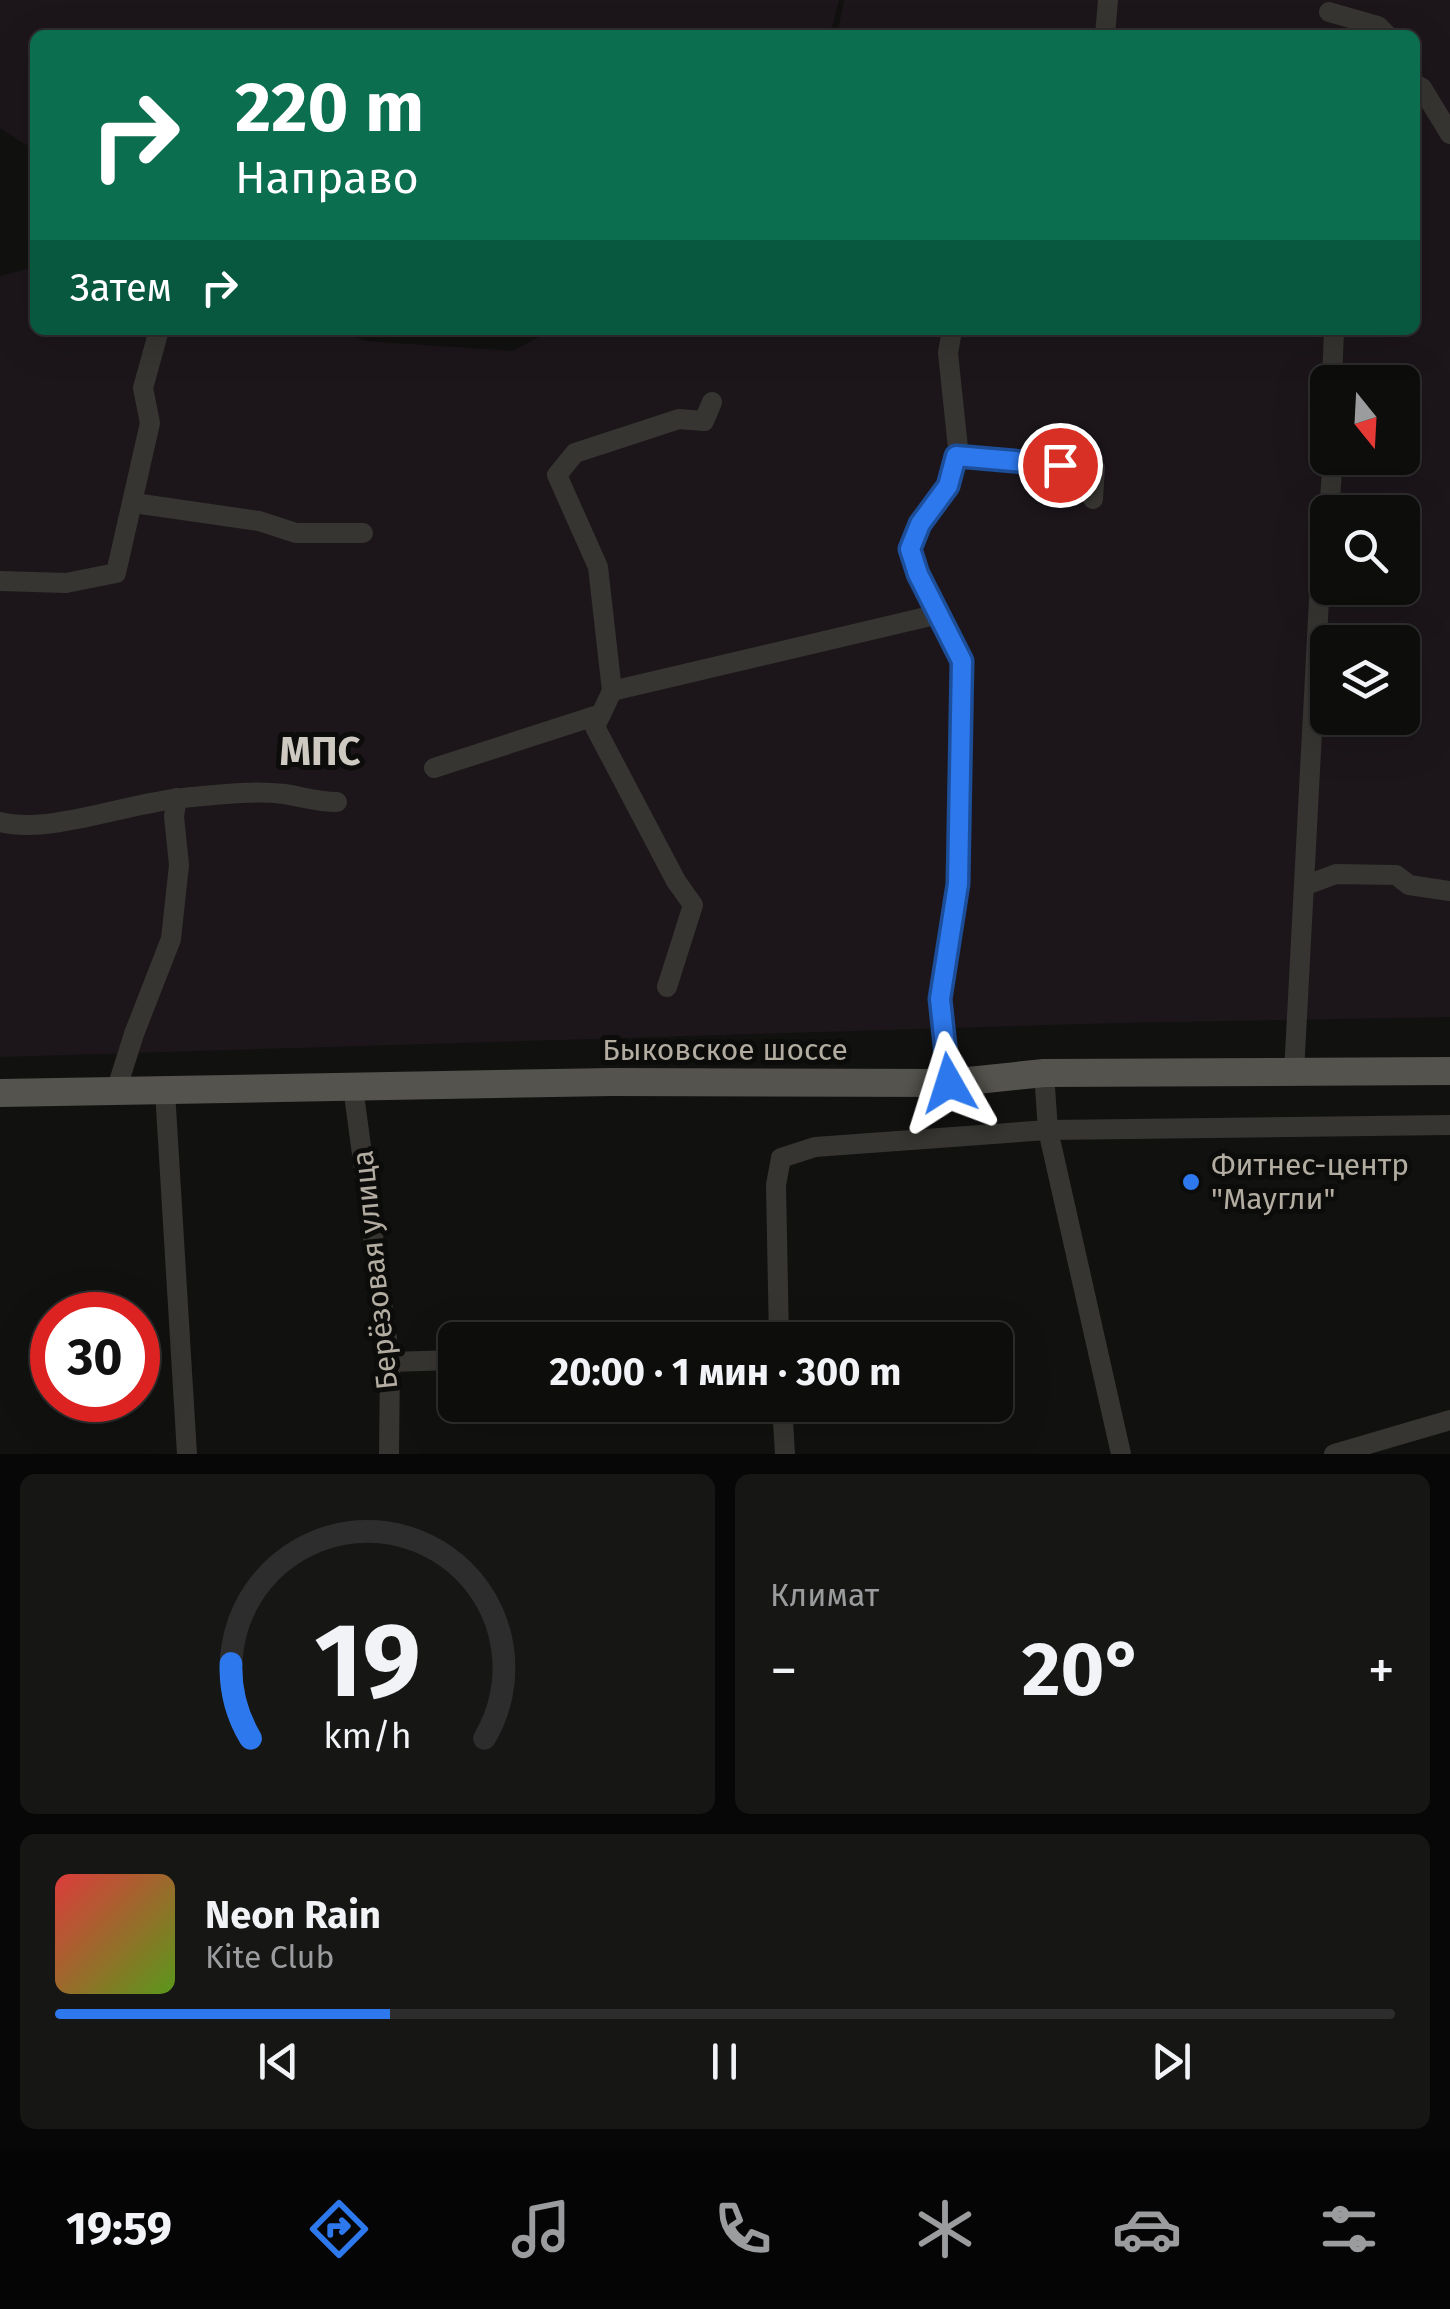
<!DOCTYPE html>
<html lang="ru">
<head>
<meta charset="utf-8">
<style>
  :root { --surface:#0d0d0c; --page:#161615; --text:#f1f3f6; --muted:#9a9c9d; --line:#2d2d2d; --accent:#2d78ec }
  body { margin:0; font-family:"Fira Sans",sans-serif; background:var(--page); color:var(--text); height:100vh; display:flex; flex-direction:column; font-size:38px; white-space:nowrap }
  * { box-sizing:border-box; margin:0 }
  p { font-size:32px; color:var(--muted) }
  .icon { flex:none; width:55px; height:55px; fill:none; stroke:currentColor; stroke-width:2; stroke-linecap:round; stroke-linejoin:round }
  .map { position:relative; height:1454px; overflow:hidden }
  .sheet { display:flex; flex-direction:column; gap:20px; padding:20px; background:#070707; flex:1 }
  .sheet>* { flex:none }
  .guide { position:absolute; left:30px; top:30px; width:1390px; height:305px; border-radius:15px; box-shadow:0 10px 40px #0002,0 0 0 2px var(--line); background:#0b6e4f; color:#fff; overflow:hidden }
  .needle { width:65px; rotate:162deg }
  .controls { position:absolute; left:1310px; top:365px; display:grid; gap:20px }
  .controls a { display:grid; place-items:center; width:110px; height:110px; border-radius:15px; background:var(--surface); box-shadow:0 10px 40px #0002,0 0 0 2px var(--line); font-size:50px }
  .speed { position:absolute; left:30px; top:1292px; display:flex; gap:20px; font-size:50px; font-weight:700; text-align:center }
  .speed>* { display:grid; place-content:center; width:130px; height:130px; border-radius:50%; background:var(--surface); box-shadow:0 10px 40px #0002,0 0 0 2px var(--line); line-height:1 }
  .speed .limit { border:15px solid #d22; background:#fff; color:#111 }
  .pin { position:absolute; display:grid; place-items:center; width:85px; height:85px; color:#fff; margin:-42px; border:5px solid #fff; border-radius:50%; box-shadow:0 2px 10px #0007 }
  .me { position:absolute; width:110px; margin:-55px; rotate:354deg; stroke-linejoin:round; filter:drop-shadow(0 0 8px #0008) }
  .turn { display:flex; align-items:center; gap:35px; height:210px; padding:0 40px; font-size:45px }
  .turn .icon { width:130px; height:130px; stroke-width:2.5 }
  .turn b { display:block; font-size:70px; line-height:85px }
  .then { display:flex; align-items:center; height:95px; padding:0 40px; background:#0003; gap:20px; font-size:38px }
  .big { font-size:75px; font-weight:700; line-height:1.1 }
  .sheet .card { flex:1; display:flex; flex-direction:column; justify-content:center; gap:15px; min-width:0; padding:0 35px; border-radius:15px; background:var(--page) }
  .sheet .dial { align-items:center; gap:0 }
  .dial svg { height:260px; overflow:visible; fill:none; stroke:var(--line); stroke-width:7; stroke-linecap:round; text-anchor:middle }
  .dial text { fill:var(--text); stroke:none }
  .song { display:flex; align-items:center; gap:30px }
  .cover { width:120px; height:120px; border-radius:15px; background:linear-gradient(135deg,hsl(0 70% 55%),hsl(90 70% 35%)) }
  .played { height:10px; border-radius:5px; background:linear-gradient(90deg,var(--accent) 25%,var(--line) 25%) }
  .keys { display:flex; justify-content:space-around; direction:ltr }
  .heat { display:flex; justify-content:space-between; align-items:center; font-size:55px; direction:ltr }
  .sheet .tiles { flex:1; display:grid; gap:20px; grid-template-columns:1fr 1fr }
  .card:last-child { grid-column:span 2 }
  .trip { position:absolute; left:438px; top:1322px; width:575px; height:100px; border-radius:15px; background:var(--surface); box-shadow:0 10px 40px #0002,0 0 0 2px var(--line); font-weight:700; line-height:100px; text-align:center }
  .menu { display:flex; height:160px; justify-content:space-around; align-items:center; background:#050505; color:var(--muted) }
  .menu .icon { width:70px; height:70px }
  .menu .selected { color:var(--accent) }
  .menu b { font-size:45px; color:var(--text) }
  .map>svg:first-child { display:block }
  .green { fill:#1c161b; fill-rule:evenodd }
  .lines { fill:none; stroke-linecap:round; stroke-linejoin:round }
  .minor { stroke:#363531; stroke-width:20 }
  .major { stroke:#55534d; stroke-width:28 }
  .route-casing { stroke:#1d4e99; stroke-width:25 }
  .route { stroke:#2d78ec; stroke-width:18 }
  .poi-dot { fill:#2d78ec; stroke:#0c0c0b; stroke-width:4 }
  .labels { text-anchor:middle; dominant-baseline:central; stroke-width:10; stroke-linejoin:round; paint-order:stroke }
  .street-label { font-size:30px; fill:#b2aca1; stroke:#0c0c0b }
  .poi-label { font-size:30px; fill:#b2aca1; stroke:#0c0c0b; text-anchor:start }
  .district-label { font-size:40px; font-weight:bold; fill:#cecac2; stroke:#0c0c0b }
</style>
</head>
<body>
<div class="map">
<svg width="1450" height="1454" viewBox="0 0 1450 1454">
  <rect width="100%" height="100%" fill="#111110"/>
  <g class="green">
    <path d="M0,0H839L830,35H35V151L0,128Z"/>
    <path d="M844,0H1450V1017L1116,1023L0,1057V276L35,267V330H340L365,341L512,351L552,330H1415V35H837ZM1328,382H1402V458H1328ZM1328,512H1402V588H1328ZM1328,642H1402V718H1328Z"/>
  </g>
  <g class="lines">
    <g class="minor">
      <path d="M1329,12L1378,26L1387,35"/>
      <path d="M1105,35L1108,0"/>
      <path d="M1415,84L1422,88L1450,134"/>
      <path d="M1332,382L1334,330"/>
      <path d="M956,456L1095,468L1093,499"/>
      <path d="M134,503L259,521L296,533H363"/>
      <path d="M1329,512L1333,458"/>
      <path d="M0,581L66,583L116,573L150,423L143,388L159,330"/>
      <path d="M612,691L598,567L557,475L575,453L679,419L704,421L712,402"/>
      <path d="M434,768L601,714"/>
      <path d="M0,822C49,835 131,802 183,798C215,795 252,790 284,794C303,797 318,802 337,802"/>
      <path d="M1304,886L1336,874L1396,875L1409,885L1450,891"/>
      <path d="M667,987L693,905L676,881L595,727L612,691L939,614"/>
      <path d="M1044,1073L1048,1130L1121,1454"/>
      <path d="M1294,1073L1321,562L1328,521"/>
      <path d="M949,1083L940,999L958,884L962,661L918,573L910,549L920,524L948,486L958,448L948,353L952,330"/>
      <path d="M353,1087L390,1362L389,1454"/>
      <path d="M116,1091L134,1034L171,939L179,865L174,816L177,798"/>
      <path d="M165,1091L187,1454"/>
      <path d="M779,1340L776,1185L781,1158L815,1147L1048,1130L1450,1125"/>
      <path d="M390,1362L455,1360"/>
      <path d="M782,1405L785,1454"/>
      <path d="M1334,1454L1450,1420"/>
    </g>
    <path class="major" d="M0,1093L612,1082L949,1083L1044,1073L1450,1071"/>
  </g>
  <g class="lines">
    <defs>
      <path id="route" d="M949,1083L940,999L958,884L962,661L918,574L910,549L920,524L948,486L956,456L1060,465"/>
    </defs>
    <use href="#route" class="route-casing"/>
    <use href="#route" class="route"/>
  </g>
  <circle class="poi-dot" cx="1191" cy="1182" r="10"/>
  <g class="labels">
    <g class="street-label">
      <text x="725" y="1050">Быковское шоссе</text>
      <text transform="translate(375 1270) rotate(-96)">Берёзовая улица</text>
    </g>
    <g class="poi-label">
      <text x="1211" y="1165">Фитнес-центр<tspan x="1211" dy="34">"Маугли"</tspan></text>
    </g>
    <g class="district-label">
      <text x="320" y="752">МПС</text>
    </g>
  </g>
</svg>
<div class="controls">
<a><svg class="needle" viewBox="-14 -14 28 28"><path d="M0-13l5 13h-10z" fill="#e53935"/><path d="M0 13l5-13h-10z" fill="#9a9c9d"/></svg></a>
<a><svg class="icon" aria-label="search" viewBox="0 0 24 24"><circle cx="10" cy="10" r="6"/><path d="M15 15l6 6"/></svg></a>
<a><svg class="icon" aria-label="layers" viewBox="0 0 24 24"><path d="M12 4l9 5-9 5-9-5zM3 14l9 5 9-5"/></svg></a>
</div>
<div class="speed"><div class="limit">30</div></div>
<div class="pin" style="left:1060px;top:465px;background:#d93025"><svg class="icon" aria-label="arrive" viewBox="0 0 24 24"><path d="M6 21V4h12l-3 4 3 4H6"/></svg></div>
<svg class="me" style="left:949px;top:1083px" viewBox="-20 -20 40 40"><path d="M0-17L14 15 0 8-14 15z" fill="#2d78ec" stroke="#fff" stroke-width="4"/></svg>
<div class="trip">20:00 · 1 мин · 300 m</div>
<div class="guide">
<div class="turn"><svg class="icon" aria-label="right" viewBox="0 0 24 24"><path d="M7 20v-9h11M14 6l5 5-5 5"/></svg><div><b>220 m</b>Направо</div></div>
<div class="then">Затем<svg class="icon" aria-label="right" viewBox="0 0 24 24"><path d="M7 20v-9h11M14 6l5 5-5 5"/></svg></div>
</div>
</div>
<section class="sheet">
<div class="tiles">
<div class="card dial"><svg viewBox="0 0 100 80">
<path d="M14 69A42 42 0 1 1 86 69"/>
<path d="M14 69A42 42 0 0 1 8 46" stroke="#2d78ec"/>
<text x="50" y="56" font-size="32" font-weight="700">19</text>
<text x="50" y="72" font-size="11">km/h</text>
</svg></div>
<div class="card"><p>Климат</p>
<div class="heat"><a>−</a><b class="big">20°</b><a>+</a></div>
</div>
<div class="card">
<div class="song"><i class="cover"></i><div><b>Neon Rain</b><p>Kite Club</p></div></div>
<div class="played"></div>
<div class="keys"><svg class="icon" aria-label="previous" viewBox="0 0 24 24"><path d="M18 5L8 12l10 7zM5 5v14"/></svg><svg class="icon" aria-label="pause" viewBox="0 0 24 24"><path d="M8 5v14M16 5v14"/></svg><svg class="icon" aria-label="next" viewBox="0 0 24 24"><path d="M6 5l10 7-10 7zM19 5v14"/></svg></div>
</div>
</div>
</section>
<nav class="menu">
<b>19:59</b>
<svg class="icon selected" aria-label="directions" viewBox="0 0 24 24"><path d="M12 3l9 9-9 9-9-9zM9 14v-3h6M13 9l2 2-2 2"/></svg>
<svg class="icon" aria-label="music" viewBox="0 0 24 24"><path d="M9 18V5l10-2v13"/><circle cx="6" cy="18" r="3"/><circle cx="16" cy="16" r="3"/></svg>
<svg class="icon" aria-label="phone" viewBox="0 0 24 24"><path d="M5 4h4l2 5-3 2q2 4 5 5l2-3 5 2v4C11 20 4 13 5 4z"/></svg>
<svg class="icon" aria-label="climate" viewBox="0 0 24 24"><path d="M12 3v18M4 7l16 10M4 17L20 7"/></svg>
<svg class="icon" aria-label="car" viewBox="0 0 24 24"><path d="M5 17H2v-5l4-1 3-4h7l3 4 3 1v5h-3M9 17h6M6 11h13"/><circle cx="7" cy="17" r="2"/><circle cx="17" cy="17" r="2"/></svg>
<svg class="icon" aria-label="filters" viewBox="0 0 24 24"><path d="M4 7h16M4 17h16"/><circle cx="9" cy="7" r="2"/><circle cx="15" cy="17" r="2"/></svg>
</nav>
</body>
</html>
